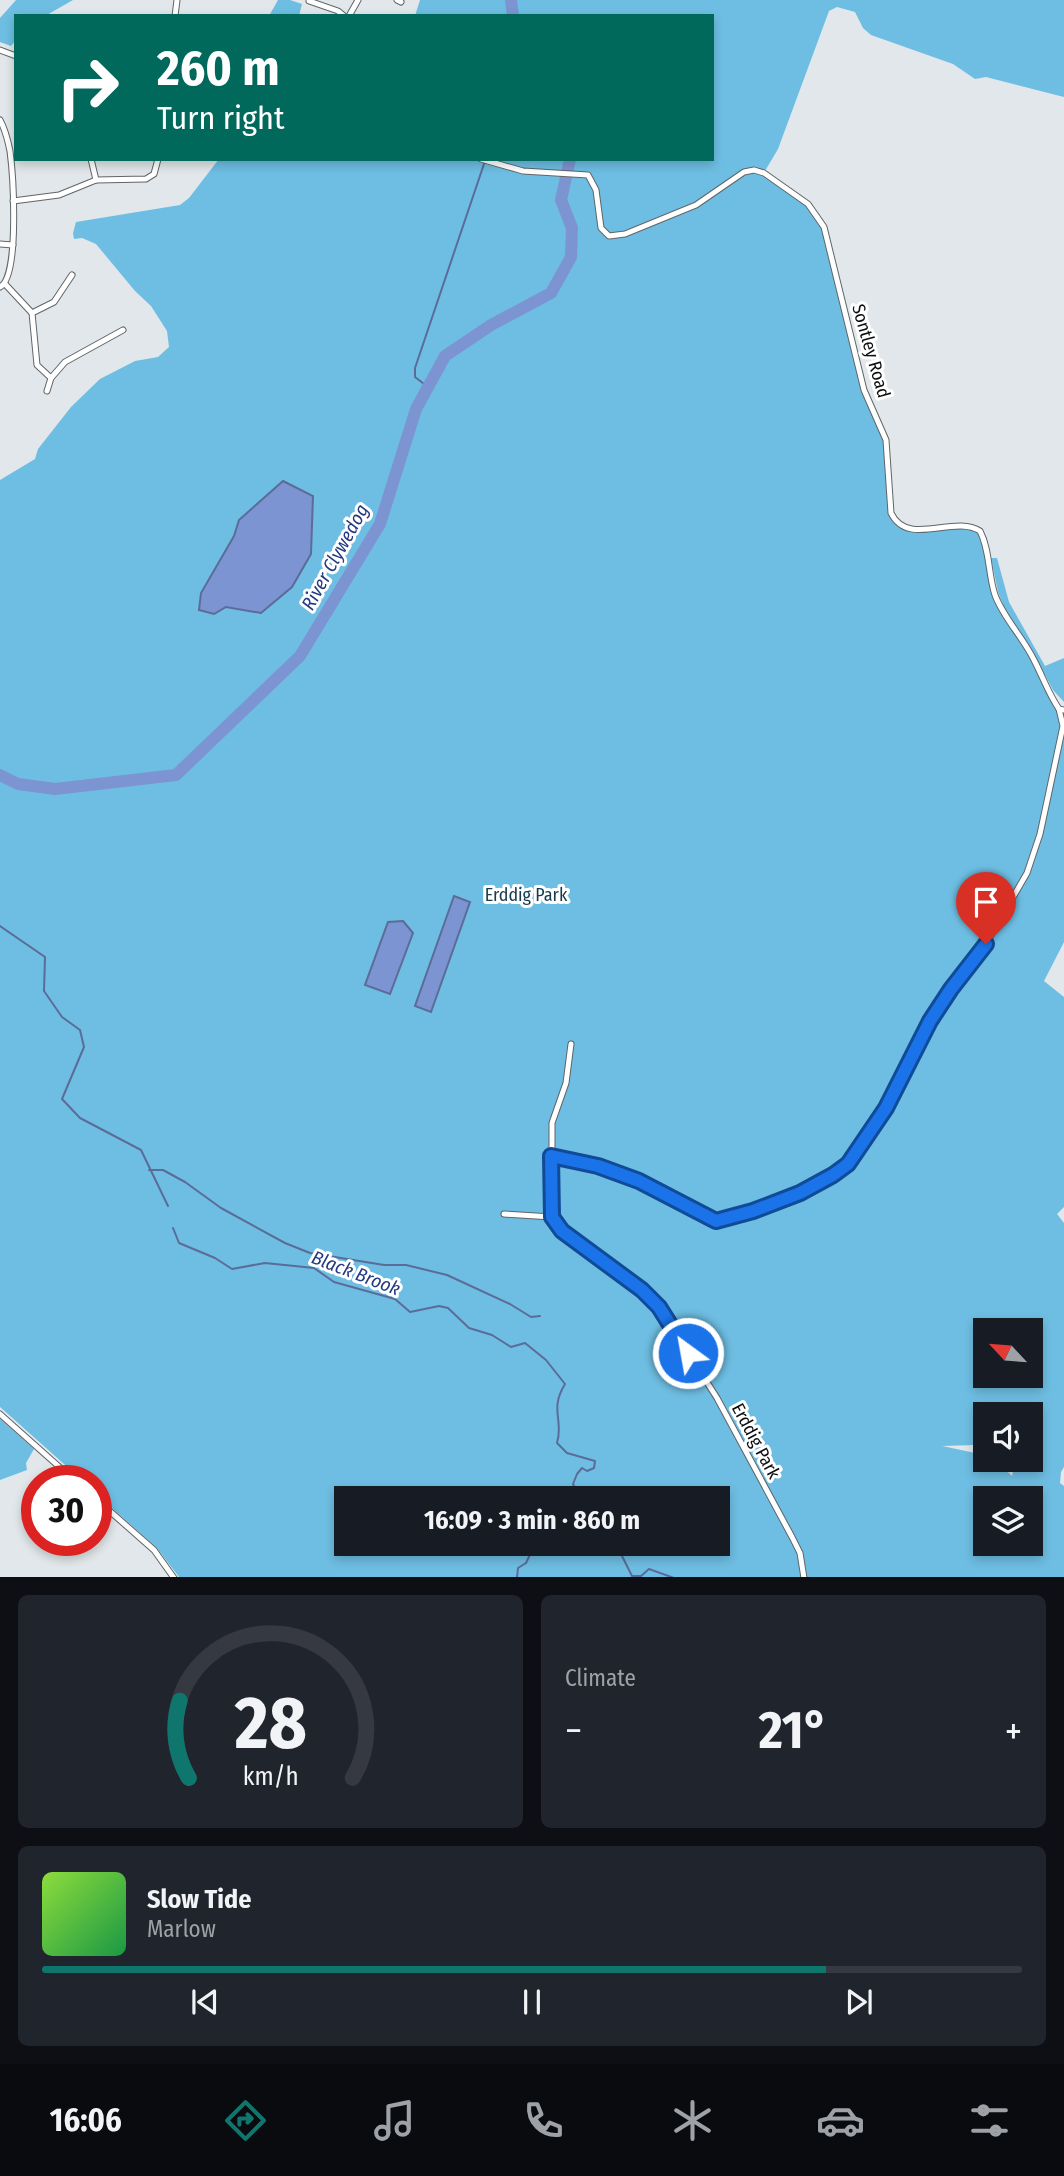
<!DOCTYPE html>
<html lang="en">
<head>
<meta charset="utf-8">
<style>
  :root { --surface:#171b24; --page:#20242c; --text:#f1f3f6; --muted:#9ea1a6; --line:#363941; --accent:#0f766e }
  body { margin:0; font-family:"Fira Sans Condensed",sans-serif; background:var(--page); color:var(--text); height:100vh; display:flex; flex-direction:column; font-size:26px; white-space:nowrap }
  * { box-sizing:border-box; margin:0 }
  p { font-size:23px; color:var(--muted) }
  .icon { flex:none; width:38px; height:38px; fill:none; stroke:currentColor; stroke-width:2; stroke-linecap:round; stroke-linejoin:round }
  .map { position:relative; height:1577px; overflow:hidden }
  .drawer { display:flex; flex-direction:column; gap:18px; padding:18px; background:#0d0f14; flex:1 }
  .drawer>* { flex:none }
  .hud { position:absolute; left:14px; top:14px; width:700px; height:147px; border-radius:0px; box-shadow:0 4px 10px #0003; background:#00695c; color:#fff; overflow:hidden }
  .needle { width:46px; rotate:296deg }
  .buttons { position:absolute; left:973px; top:1318px; display:grid; gap:14px }
  .buttons a { display:grid; place-items:center; width:70px; height:70px; border-radius:0px; background:var(--surface); box-shadow:0 4px 10px #0003; font-size:35px }
  .speed { position:absolute; left:21px; top:1465px; display:flex; gap:14px; font-size:35px; font-weight:700; text-align:center }
  .speed>* { display:grid; place-content:center; width:91px; height:91px; border-radius:50%; background:var(--surface); box-shadow:0 4px 10px #0003; line-height:1 }
  .speed .limit { border:10px solid #d22; background:#fff; color:#111 }
  .pin { position:absolute; display:grid; place-items:center; width:60px; height:60px; color:#fff; margin:-72px -30px; border-radius:50% 50% 50% 0; rotate:-45deg; box-shadow:0 0 7px #0007 }
  .pin .icon { rotate:45deg }
  .me { position:absolute; width:77px; margin:-38px; rotate:328deg; stroke-linejoin:round; filter:drop-shadow(0 0 5px #0008) }
  .turn { display:flex; align-items:center; gap:24px; height:147px; padding:0 28px; font-size:32px }
  .turn .icon { width:91px; height:91px; stroke-width:2.5 }
  .turn b { display:block; font-size:49px; line-height:60px }
  .big { font-size:52px; font-weight:700; line-height:1.1 }
  .drawer .widget { flex:1; display:flex; flex-direction:column; justify-content:center; gap:10px; min-width:0; padding:0 24px; border-radius:10px; background:var(--page) }
  .drawer .dial { align-items:center; gap:0 }
  .dial svg { height:182px; overflow:visible; fill:none; stroke:var(--line); stroke-width:7; stroke-linecap:round; text-anchor:middle }
  .dial text { fill:var(--text); stroke:none }
  .song { display:flex; align-items:center; gap:21px }
  .cover { width:84px; height:84px; border-radius:10px; background:linear-gradient(135deg,hsl(90 70% 55%),hsl(140 70% 35%)) }
  .played { height:7px; border-radius:4px; background:linear-gradient(90deg,var(--accent) 80%,var(--line) 80%) }
  .keys { display:flex; justify-content:space-around; direction:ltr }
  .heat { display:flex; justify-content:space-between; align-items:center; font-size:38px; direction:ltr }
  .drawer .tiles { flex:1; display:grid; gap:18px; grid-template-columns:1fr 1fr }
  .widget:last-child { grid-column:span 2 }
  .trip { position:absolute; left:334px; top:1486px; width:396px; height:70px; border-radius:0px; background:var(--surface); box-shadow:0 4px 10px #0003; font-weight:700; line-height:70px; text-align:center }
  .tab-bar { display:flex; height:112px; justify-content:space-around; align-items:center; background:#090b0e; color:var(--muted) }
  .tab-bar .icon { width:49px; height:49px }
  .tab-bar .active { color:var(--accent) }
  .tab-bar b { font-size:32px; color:var(--text) }
  .map>svg:first-child { display:block }
  .green { fill:#6ebee3; fill-rule:evenodd }
  .water { fill:#7d94d2; stroke:#5b6c98; stroke-width:2 }
  .lines { fill:none; stroke-linecap:round; stroke-linejoin:round }
  .stream { stroke:#5b6c98; stroke-width:2 }
  .river { stroke:#7d94d2; stroke-width:12 }
  .street-casing { stroke:#606567; stroke-width:7 }
  .street { stroke:#fff; stroke-width:5 }
  .route-casing { stroke:#114b97; stroke-width:18 }
  .route { stroke:#1a73e8; stroke-width:12 }
  .labels { text-anchor:middle; dominant-baseline:central; stroke-width:6; stroke-linejoin:round; paint-order:stroke }
  .street-label { font-size:18px; fill:#0c0e0f; stroke:#fff }
  .park-label { font-size:18px; fill:#173b4c; stroke:#fff }
  .water-label { font-size:19px; font-style:italic; fill:#243982; stroke:#fff }
</style>
</head>
<body>
<div class="map">
<svg width="1064" height="1578" viewBox="0 0 1064 1578">
  <rect width="100%" height="100%" fill="#e1e7ea"/>
  <g class="green">
    <path d="M16,0H73L45,16H16V40L11,46L0,42V18Z"/>
    <path d="M278,0H290L302,4L299,16H269Z"/>
    <path d="M420,0H1064V97L986,77L975,79L953,64L871,35L863,28L855,12L837,7L829,11L778,149L765,171C744,164 735,177 719,188L744,172L754,170L764,173L808,204L824,227L864,390L886,440L891,512C908,548 954,514 980,531C990,550 988,574 995,594C1004,619 1023,637 1034,660C1043,677 1048,693 1059,709L1064,710V942L1044,981L1064,997V1207L1057,1214L1064,1223V1467L1061,1472L1060,1483L1064,1486V1577H179L156,1547L96,1494V1480H82L0,1407V480L35,459L38,449L71,407L100,379L135,361L158,357L169,347L167,331L151,306L135,291L96,244L82,238L74,239L73,233L76,222L180,205L189,198L219,159H481L523,171L565,174L564,171L526,169L488,159H712V16H415ZM985,1330H1031V1376H985ZM985,1414H1031V1460H1003L1013,1471L1012,1476L997,1461L985,1460V1455L942,1446L976,1445L985,1450ZM346,1498H718V1544H346ZM985,1498H1031V1544H985Z"/>
    <path d="M991,558H997L1009,602L1045,666L1064,658V702L1053,690L1036,658L1006,612L998,592Z"/>
    <path d="M0,1419L34,1449L26,1463L27,1470L0,1480Z"/>
  </g>
  <g class="water">
    <path d="M283,481L313,496L311,554L292,587L261,613L226,607L214,614L199,610L201,593L234,536L239,520Z"/>
    <path d="M454,896L470,902L431,1012L415,1006Z"/>
    <path d="M403,921L413,933L390,994L365,985L388,922Z"/>
  </g>
  <g class="lines">
    <g class="stream">
      <path d="M428,387L415,377V368L485,161"/>
      <path d="M0,776V775"/>
      <path d="M0,926L45,957L44,991L62,1017L80,1030L84,1047L62,1099L80,1118L141,1150L168,1206"/>
      <path d="M149,1170H163L185,1182L221,1208L285,1243L310,1253L384,1265H406L447,1275L510,1304L531,1317L540,1316"/>
      <path d="M173,1228L179,1243L215,1258L232,1269L265,1263L314,1268L334,1282L395,1299L410,1312L439,1306L448,1308L469,1328L492,1335L511,1347L525,1343L546,1360L565,1384C549,1410 564,1420 557,1443L567,1453L595,1461L594,1468L587,1471L582,1468L577,1474L573,1484L577,1493L587,1498"/>
      <path d="M551,1498H554"/>
      <path d="M616,1544L632,1576H641L649,1569L674,1578"/>
      <path d="M517,1578L518,1568L526,1563L535,1544"/>
    </g>
    <g class="river">
      <path d="M511,0L513,16"/>
      <path d="M0,775L18,784L55,789L176,775L300,656L380,524L416,409L445,356L491,325L551,293L571,257L572,228L561,200L570,159"/>
    </g>
    <defs>
      <g id="street">
        <path d="M397,0L401,2"/>
        <path d="M309,1L338,11L344,16"/>
        <path d="M175,16L177,0"/>
        <path d="M349,16L358,0"/>
        <path d="M0,50L16,56"/>
        <path d="M0,120C5,129 8,141 10,151C13,174 20,277 0,287"/>
        <path d="M91,159L96,180"/>
        <path d="M481,159L523,171L588,175L596,190L601,228L609,236L625,234L696,205L744,172L754,170L764,173L808,204L824,227L864,390L886,440L891,513C908,548 954,514 980,531C990,550 988,574 995,595C1004,619 1023,637 1034,660C1043,677 1048,693 1059,709L1064,710"/>
        <path d="M13,201L59,195L96,180L146,179L154,174L158,159"/>
        <path d="M0,244L13,245"/>
        <path d="M5,284L32,313L37,365L51,378L65,362L123,330"/>
        <path d="M32,313L54,302L72,275"/>
        <path d="M47,391L51,378"/>
        <path d="M571,1044L566,1083L552,1123V1217L563,1231L642,1290L659,1307L717,1398L792,1537L800,1553L804,1578"/>
        <path d="M551,1155L598,1166L640,1181L716,1221L753,1211L800,1193L833,1175L848,1164L860,1147L886,1108L930,1021L951,989L986,944L1027,873L1040,834L1063,726L1059,709"/>
        <path d="M504,1214L552,1217"/>
        <path d="M0,1414L74,1480"/>
        <path d="M96,1499L154,1550L174,1578"/>
      </g>
    </defs>
    <use href="#street" class="street-casing"/>
    <use href="#street" class="street"/>
  </g>
  <g class="lines">
    <defs>
      <path id="route" d="M688,1353L659,1307L642,1290L562,1231L552,1217L551,1156L598,1166L639,1181L716,1221L753,1211L800,1193L833,1175L848,1164L886,1108L930,1021L951,989L986,944"/>
    </defs>
    <use href="#route" class="route-casing"/>
    <use href="#route" class="route"/>
  </g>
  <g class="labels">
    <g class="street-label">
      <text transform="translate(871 351) rotate(74)">Sontley Road</text>
      <text transform="translate(756 1441) rotate(62)">Erddig Park</text>
    </g>
    <g class="park-label">
      <text x="526" y="895">Erddig Park</text>
    </g>
    <g class="water-label">
      <text transform="translate(335 557) rotate(-61)">River Clywedog</text>
      <text transform="translate(356 1273) rotate(21)">Black Brook</text>
    </g>
  </g>
</svg>
<div class="buttons">
<a><svg class="needle" viewBox="-14 -14 28 28"><path d="M0-13l5 13h-10z" fill="#e53935"/><path d="M0 13l5-13h-10z" fill="#9ea1a6"/></svg></a>
<a><svg class="icon" aria-label="sound" viewBox="0 0 24 24"><path d="M4 9h4l5-4v14l-5-4H4zM17 9q2 3 0 6"/></svg></a>
<a><svg class="icon" aria-label="layers" viewBox="0 0 24 24"><path d="M12 4l9 5-9 5-9-5zM3 14l9 5 9-5"/></svg></a>
</div>
<div class="speed"><div class="limit">30</div></div>
<div class="pin" style="left:986px;top:944px;background:#d93025"><svg class="icon" aria-label="arrive" viewBox="0 0 24 24"><path d="M6 21V4h12l-3 4 3 4H6"/></svg></div>
<svg class="me" style="left:688px;top:1353px" viewBox="-20 -20 40 40"><circle r="17" fill="#1a73e8" stroke="#fff" stroke-width="3"/><path d="M0-11L8 9 0 5-8 9z" fill="#fff"/></svg>
<div class="trip">16:09 · 3 min · 860 m</div>
<div class="hud">
<div class="turn"><svg class="icon" aria-label="right" viewBox="0 0 24 24"><path d="M7 20v-9h11M14 6l5 5-5 5"/></svg><div><b>260 m</b>Turn right</div></div>
</div>
</div>
<section class="drawer">
<div class="tiles">
<div class="widget dial"><svg viewBox="0 0 100 80">
<path d="M14 69A42 42 0 1 1 86 69"/>
<path d="M14 69A42 42 0 0 1 10 35" stroke="#0f766e"/>
<text x="50" y="56" font-size="32" font-weight="700">28</text>
<text x="50" y="72" font-size="11">km/h</text>
</svg></div>
<div class="widget"><p>Climate</p>
<div class="heat"><a>−</a><b class="big">21°</b><a>+</a></div>
</div>
<div class="widget">
<div class="song"><i class="cover"></i><div><b>Slow Tide</b><p>Marlow</p></div></div>
<div class="played"></div>
<div class="keys"><svg class="icon" aria-label="previous" viewBox="0 0 24 24"><path d="M18 5L8 12l10 7zM5 5v14"/></svg><svg class="icon" aria-label="pause" viewBox="0 0 24 24"><path d="M8 5v14M16 5v14"/></svg><svg class="icon" aria-label="next" viewBox="0 0 24 24"><path d="M6 5l10 7-10 7zM19 5v14"/></svg></div>
</div>
</div>
</section>
<nav class="tab-bar">
<b>16:06</b>
<svg class="icon active" aria-label="directions" viewBox="0 0 24 24"><path d="M12 3l9 9-9 9-9-9zM9 14v-3h6M13 9l2 2-2 2"/></svg>
<svg class="icon" aria-label="music" viewBox="0 0 24 24"><path d="M9 18V5l10-2v13"/><circle cx="6" cy="18" r="3"/><circle cx="16" cy="16" r="3"/></svg>
<svg class="icon" aria-label="phone" viewBox="0 0 24 24"><path d="M5 4h4l2 5-3 2q2 4 5 5l2-3 5 2v4C11 20 4 13 5 4z"/></svg>
<svg class="icon" aria-label="climate" viewBox="0 0 24 24"><path d="M12 3v18M4 7l16 10M4 17L20 7"/></svg>
<svg class="icon" aria-label="car" viewBox="0 0 24 24"><path d="M5 17H2v-5l4-1 3-4h7l3 4 3 1v5h-3M9 17h6M6 11h13"/><circle cx="7" cy="17" r="2"/><circle cx="17" cy="17" r="2"/></svg>
<svg class="icon" aria-label="filters" viewBox="0 0 24 24"><path d="M4 7h16M4 17h16"/><circle cx="9" cy="7" r="2"/><circle cx="15" cy="17" r="2"/></svg>
</nav>
</body>
</html>
